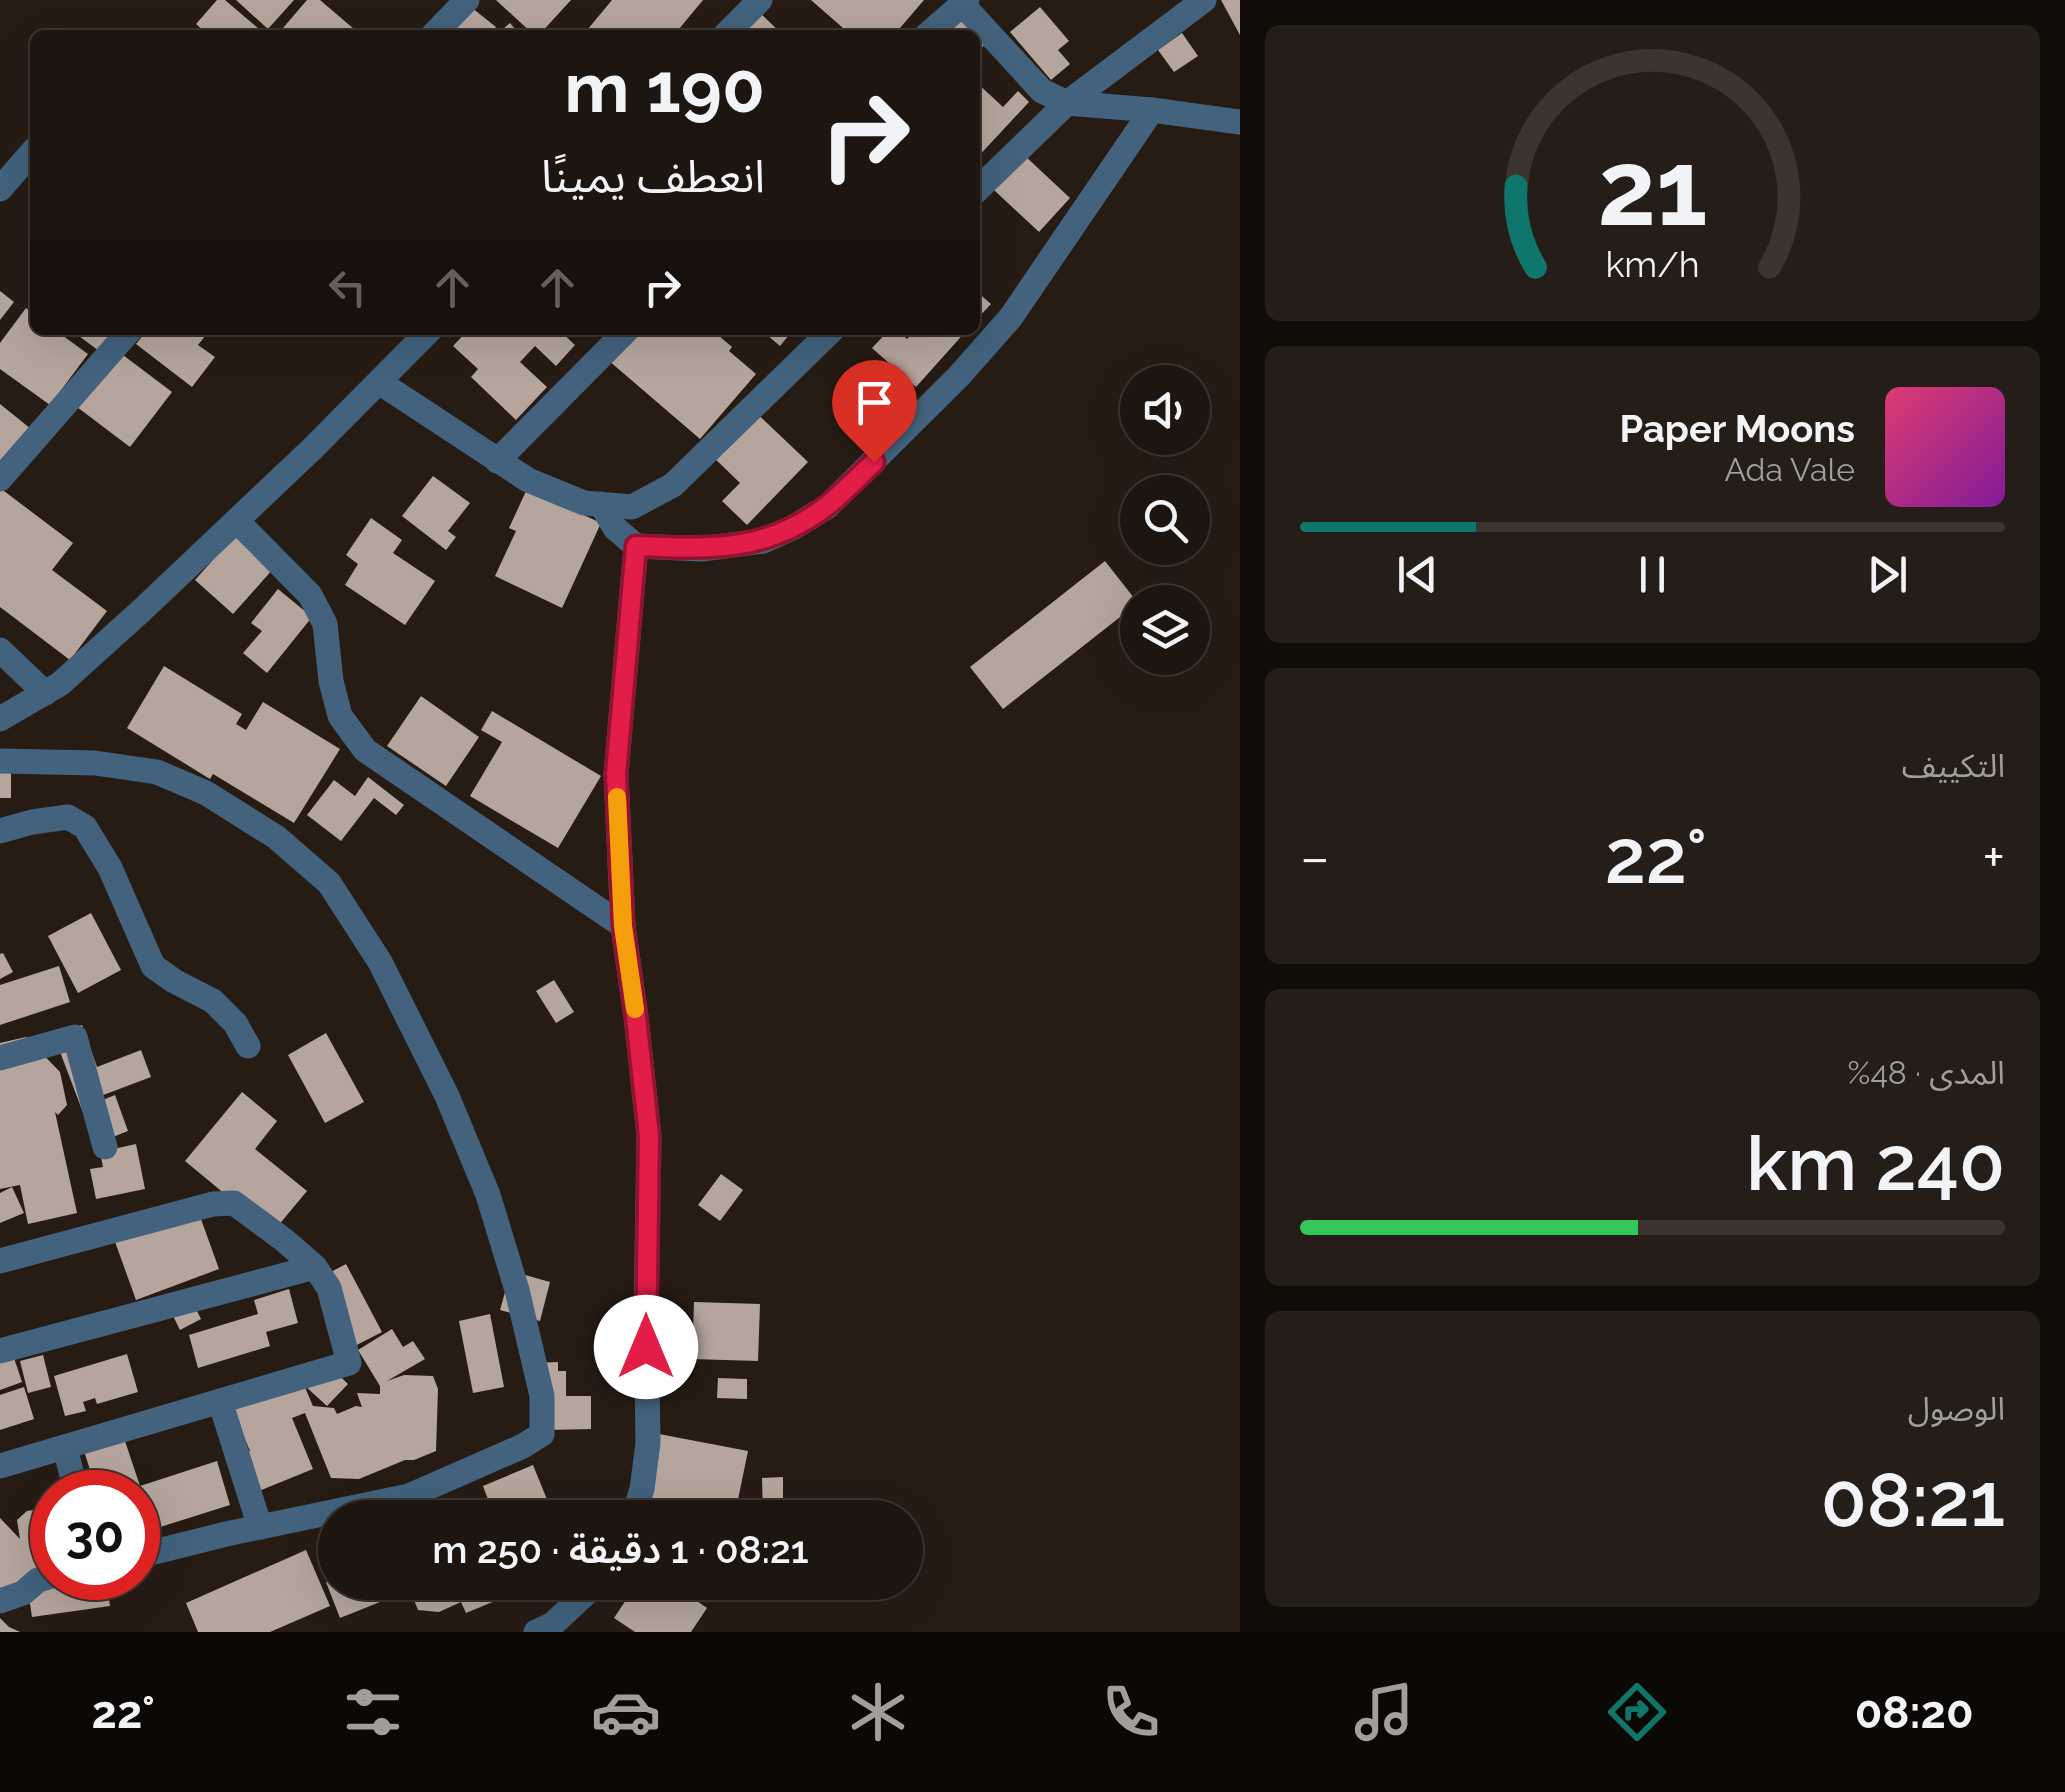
<!DOCTYPE html>
<html lang="ar">
<head>
<meta charset="utf-8">
<style>
  :root { --surface:#1d150f; --page:#251e18; --text:#f1f3f6; --muted:#a09f9e; --line:#3b342f; --accent:#0f766e }
  body { margin:0; font-family:Raleway,"Noto Sans Arabic",sans-serif; background:var(--page); color:var(--text); direction:rtl; height:100vh; display:flex; flex-direction:column; font-size:38px; white-space:nowrap }
  * { box-sizing:border-box; margin:0 }
  p { font-size:32px; color:var(--muted) }
  .icon { flex:none; width:55px; height:55px; fill:none; stroke:currentColor; stroke-width:2; stroke-linecap:round; stroke-linejoin:round }
  .map { position:relative; flex:1; overflow:hidden; direction:ltr }
  .sheet { display:flex; flex-direction:column; gap:25px; padding:25px; background:#100c08; width:825px }
  .sheet>* { flex:none }
  .guide { position:absolute; left:30px; top:30px; width:950px; height:305px; border-radius:15px; box-shadow:0 10px 40px #0002,0 0 0 2px var(--line); direction:rtl; background:#1d150f; color:var(--text); overflow:hidden }
  .tools { position:absolute; left:1120px; top:365px; display:grid; gap:20px }
  .tools a { display:grid; place-items:center; width:90px; height:90px; border-radius:50%; background:var(--surface); box-shadow:0 10px 40px #0002,0 0 0 2px var(--line); font-size:50px }
  .speed { position:absolute; left:30px; top:1470px; display:flex; gap:20px; font-size:50px; font-weight:700; text-align:center }
  .speed>* { display:grid; place-content:center; width:130px; height:130px; border-radius:50%; background:var(--surface); box-shadow:0 10px 40px #0002,0 0 0 2px var(--line); line-height:1 }
  .speed .limit { border:15px solid #d22; background:#fff; color:#111 }
  .pin { position:absolute; display:grid; place-items:center; width:85px; height:85px; color:#fff; margin:-102px -42px; border-radius:50% 50% 50% 0; rotate:-45deg; box-shadow:0 0 10px #0007 }
  .pin .icon { rotate:45deg }
  .me { position:absolute; width:110px; margin:-55px; rotate:0deg; stroke-linejoin:round; filter:drop-shadow(0 0 8px #0008) }
  .turn { display:flex; align-items:center; gap:35px; height:210px; padding:0 50px; font-size:45px }
  .turn .icon { width:130px; height:130px; stroke-width:2.5 }
  .turn b { display:block; font-size:70px; line-height:85px }
  .lanes { display:flex; align-items:center; height:95px; padding:0 50px; background:#0003; justify-content:center; gap:50px; direction:ltr }
  .lanes .off { opacity:.35 }
  .big { font-size:75px; font-weight:600; line-height:1.1 }
  .sheet .tile { flex:1; display:flex; flex-direction:column; justify-content:center; gap:15px; min-width:0; padding:0 35px; border-radius:15px; background:var(--page) }
  .sheet .dial { align-items:center; gap:0 }
  .dial svg { height:260px; overflow:visible; fill:none; stroke:var(--line); stroke-width:7; stroke-linecap:round; text-anchor:middle }
  .dial text { fill:var(--text); stroke:none }
  .song { display:flex; align-items:center; gap:30px }
  .cover { width:120px; height:120px; border-radius:15px; background:linear-gradient(135deg,hsl(340 70% 55%),hsl(290 70% 35%)) }
  .played { height:10px; border-radius:5px; background:linear-gradient(90deg,var(--accent) 25%,var(--line) 25%) }
  .keys { display:flex; justify-content:space-around; direction:ltr }
  .heat { display:flex; justify-content:space-between; align-items:center; font-size:55px; direction:ltr }
  .charge { height:15px; border-radius:8px; background:linear-gradient(90deg,#34c759 48%,var(--line) 0) }
  .trip { position:absolute; left:318px; top:1500px; width:605px; height:100px; border-radius:50px; background:var(--surface); box-shadow:0 10px 40px #0002,0 0 0 2px var(--line); font-weight:600; line-height:100px; text-align:center; direction:rtl }
  .tab-bar { display:flex; height:160px; justify-content:space-around; align-items:center; background:#0c0806; color:var(--muted) }
  .tab-bar .icon { width:70px; height:70px }
  .tab-bar .selected { color:var(--accent) }
  .tab-bar b { font-size:45px; color:var(--text) }
  main { display:flex; flex:1; min-height:0 }
  .map>svg:first-child { display:block }
  .building { fill:#b5a59d }
  .lines { fill:none; stroke-linecap:round; stroke-linejoin:round }
  .minor { stroke:#42627d; stroke-width:25 }
  .route-casing { stroke:#92132f; stroke-width:25 }
  .route { stroke:#e11d48; stroke-width:18 }
  .slow { stroke:#f59e0b; stroke-width:18 }
</style>
</head>
<body>
<main>
<section class="sheet">
<div class="tile dial"><svg viewBox="0 0 100 80">
<path d="M14 69A42 42 0 1 1 86 69"/>
<path d="M14 69A42 42 0 0 1 8 44" stroke="#0f766e"/>
<text x="50" y="56" font-size="32" font-weight="700">21</text>
<text x="50" y="72" font-size="11">km/h</text>
</svg></div>
<div class="tile">
<div class="song"><i class="cover"></i><div><b>Paper Moons</b><p>Ada Vale</p></div></div>
<div class="played"></div>
<div class="keys"><svg class="icon" aria-label="previous" viewBox="0 0 24 24"><path d="M18 5L8 12l10 7zM5 5v14"/></svg><svg class="icon" aria-label="pause" viewBox="0 0 24 24"><path d="M8 5v14M16 5v14"/></svg><svg class="icon" aria-label="next" viewBox="0 0 24 24"><path d="M6 5l10 7-10 7zM19 5v14"/></svg></div>
</div>
<div class="tile"><p>التكييف</p>
<div class="heat"><a>−</a><b class="big">22°</b><a>+</a></div>
</div>
<div class="tile"><p>المدى · 48%</p><b class="big">240 km</b><div class="charge"></div></div>
<div class="tile"><p>الوصول</p><b class="big">08:21</b></div>
</section>
<div class="map">
<svg width="1240" height="1632" viewBox="0 0 1240 1632">
  <rect width="100%" height="100%" fill="#271c14"/>
  <g class="building">
    <path d="M217,0H225L266,35H208L196,24Z"/>
    <path d="M236,0H294L268,29Z"/>
    <path d="M307,0H320L361,35H277Z"/>
    <path d="M462,0L496,27L490,35H435Z"/>
    <path d="M496,0H571L539,35H534Z"/>
    <path d="M612,0H703L674,35H583Z"/>
    <path d="M811,0H924L900,28L903,30L899,35H851Z"/>
    <path d="M1221,0H1240V35Z"/>
    <path d="M753,6L783,35H724Z"/>
    <path d="M1040,7L1069,41L1058,50L1070,64L1051,80L1010,32Z"/>
    <path d="M957,16L986,43L975,55V35H940Z"/>
    <path d="M510,23L520,35H496Z"/>
    <path d="M1182,33L1198,56L1174,72L1158,50Z"/>
    <path d="M975,81L1003,107L1018,91L1029,102L975,160Z"/>
    <path d="M1010,142L1070,198L1039,232L979,176Z"/>
    <path d="M975,290L991,304L975,321Z"/>
    <path d="M0,291L14,302L0,320Z"/>
    <path d="M26,308L35,315V330H55L88,354L50,405L0,369V343Z"/>
    <path d="M71,330H114L99,351Z"/>
    <path d="M147,330H210L198,345L215,357L192,387L136,344Z"/>
    <path d="M468,330H559L575,345L556,366L535,346L520,362L547,387L516,420L471,377L478,369L453,346Z"/>
    <path d="M633,330H712L732,347L729,351L756,374L700,439L608,360Z"/>
    <path d="M761,330H793L780,346Z"/>
    <path d="M889,330H897L907,339L916,330H967L916,387L872,348Z"/>
    <path d="M119,352L172,392L130,447L77,407Z"/>
    <path d="M0,404L31,429L0,469Z"/>
    <path d="M749,406L808,462L747,525L722,501L740,483L707,451Z"/>
    <path d="M433,476L470,503L448,531L456,537L446,550L402,516Z"/>
    <path d="M0,488L73,543L52,570L107,611L70,660L0,607Z"/>
    <path d="M527,489L601,523L562,608L495,576L516,531L509,528Z"/>
    <path d="M371,518L402,540L393,553L435,581L405,625L345,585L358,564L346,555Z"/>
    <path d="M235,535L273,569L233,614L195,580Z"/>
    <path d="M1105,561L1138,603L1003,709L970,667Z"/>
    <path d="M278,589L312,617L267,673L243,653L262,631L251,623Z"/>
    <path d="M164,666L242,714L236,724L246,730L263,702L340,749L294,823L213,774L210,779L127,728Z"/>
    <path d="M421,696L479,737L446,786L387,746Z"/>
    <path d="M492,711L601,776L558,848L470,796L502,742L481,730Z"/>
    <rect x="0" y="771" width="11" height="27"/>
    <path d="M368,777L404,805L396,815L374,798L341,841L307,815L334,780L355,796Z"/>
    <path d="M91,913L121,970L78,993L48,936Z"/>
    <path d="M3,953L13,972L0,979V954Z"/>
    <path d="M59,966L70,1002L0,1025V985Z"/>
    <path d="M554,980L574,1012L556,1023L536,991Z"/>
    <path d="M82,1025L97,1067L141,1050L151,1077L98,1097L93,1104L115,1095L128,1131L95,1144L54,1036Z"/>
    <path d="M326,1033L364,1102L325,1123L288,1055Z"/>
    <path d="M26,1037L60,1072L67,1105L58,1115L55,1112L77,1213L28,1224L20,1185L0,1189V1043Z"/>
    <path d="M242,1092L277,1121L255,1149L307,1191L272,1233L185,1161Z"/>
    <path d="M136,1144L145,1189L96,1199L90,1169L103,1167L100,1152Z"/>
    <path d="M721,1174L743,1190L720,1221L698,1205Z"/>
    <path d="M12,1187L24,1213L0,1223V1193Z"/>
    <path d="M197,1208L219,1269L136,1300L114,1239Z"/>
    <path d="M346,1264L382,1332L349,1349L314,1281Z"/>
    <path d="M511,1271L550,1282L540,1321L500,1310Z"/>
    <path d="M289,1289L298,1323L266,1332L270,1346L198,1368L189,1335L258,1314L254,1300Z"/>
    <path d="M190,1297L201,1319L180,1330L169,1308Z"/>
    <path d="M694,1302L760,1304L758,1361L692,1359Z"/>
    <path d="M627,1303L645,1315L640,1331L627,1349L605,1333Z"/>
    <path d="M490,1314L504,1387L473,1393L459,1321Z"/>
    <path d="M392,1329L403,1347L413,1341L425,1359L387,1381L404,1375L433,1376L438,1389L436,1451L414,1460H405L359,1479L331,1478L305,1413L292,1418L313,1469L254,1493L239,1456L250,1451L229,1401L325,1362L348,1384L327,1406L304,1385L313,1406L334,1408L337,1414L356,1406L362,1407L357,1393L380,1394V1386L358,1350Z"/>
    <path d="M11,1349L22,1382L0,1390V1352Z"/>
    <path d="M127,1354L138,1392L97,1404L95,1398L83,1402L86,1411L65,1416L54,1376Z"/>
    <path d="M43,1355L51,1387L28,1393L20,1361Z"/>
    <path d="M558,1362V1371H566V1396H591V1429L547,1430L534,1363Z"/>
    <path d="M718,1378L747,1379V1399L717,1398Z"/>
    <path d="M24,1387L34,1419L0,1430V1395Z"/>
    <path d="M659,1434L748,1451L735,1514L647,1497Z"/>
    <path d="M124,1438L140,1486L217,1461L230,1505L138,1534V1492H97L84,1451Z"/>
    <path d="M533,1465L548,1502L547,1518H495L483,1486Z"/>
    <path d="M783,1477V1518H763L762,1478Z"/>
    <path d="M52,1507V1578H106L110,1606L32,1617L29,1597L0,1609V1518L20,1539L17,1520L27,1511Z"/>
    <path d="M306,1550L330,1606L270,1632H198L186,1603Z"/>
    <path d="M335,1579V1582H538V1590L509,1602L495,1601L466,1613L461,1602L439,1612L418,1610L410,1590L340,1618L326,1582Z"/>
    <path d="M638,1582H669L707,1608L691,1632H635L614,1618Z"/>
    <path d="M735,1582H788L782,1600Z"/>
    <path d="M0,1618L9,1627L20,1632H0Z"/>
  </g>
  <g class="lines">
    <g class="minor">
      <path d="M962,4L1042,91L1067,103L1152,110L1240,122"/>
      <path d="M433,35L467,0"/>
      <path d="M725,35L760,0"/>
      <path d="M927,35L967,0"/>
      <path d="M0,189L35,149"/>
      <path d="M975,192L1067,103L1204,0"/>
      <path d="M379,382L528,480L584,503L632,507L673,485L832,330"/>
      <path d="M497,461L627,330"/>
      <path d="M0,479L130,330"/>
      <path d="M601,504L615,528L636,546L702,549L763,541L794,527L828,506L959,376L1011,317L1152,110"/>
      <path d="M237,521L310,595L325,624L331,681L340,716L365,750L623,926"/>
      <path d="M0,650L45,693"/>
      <path d="M0,719L60,684L141,611L312,449L430,330"/>
      <path d="M0,761L95,763L157,772L206,793L276,837L329,883L380,962L447,1096L488,1195L517,1290L542,1396V1434L523,1446L409,1496L226,1534L138,1556"/>
      <path d="M0,831L32,822L68,817L85,827L110,868L153,966L174,981L213,1001L235,1023L248,1046"/>
      <path d="M0,1058L75,1037L105,1147"/>
      <path d="M0,1261L213,1204L234,1203L284,1240L315,1267L329,1288L349,1363L0,1466"/>
      <path d="M0,1351L315,1267"/>
      <path d="M220,1401L260,1527"/>
      <path d="M65,1447L76,1492"/>
      <path d="M633,1518L642,1489L648,1443L646,1315L649,1136L636,1017L623,926L616,774L636,546"/>
      <path d="M0,1601L23,1593L38,1580L52,1576"/>
      <path d="M536,1632L553,1624L598,1582"/>
    </g>
  </g>
  <g class="lines">
    <defs>
      <path id="route" d="M646,1347L649,1136L636,1017L623,926L616,774L636,546C709,549 767,553 828,505C844,492 859,476 874,462"/>
    </defs>
    <use href="#route" class="route-casing"/>
    <use href="#route" class="route"/>
    <path class="slow" d="M617,797L623,926L635,1009"/>
  </g>
</svg>
<div class="tools">
<a><svg class="icon" aria-label="sound" viewBox="0 0 24 24"><path d="M4 9h4l5-4v14l-5-4H4zM17 9q2 3 0 6"/></svg></a>
<a><svg class="icon" aria-label="search" viewBox="0 0 24 24"><circle cx="10" cy="10" r="6"/><path d="M15 15l6 6"/></svg></a>
<a><svg class="icon" aria-label="layers" viewBox="0 0 24 24"><path d="M12 4l9 5-9 5-9-5zM3 14l9 5 9-5"/></svg></a>
</div>
<div class="speed"><div class="limit">30</div></div>
<div class="pin" style="left:874px;top:462px;background:#d93025"><svg class="icon" aria-label="arrive" viewBox="0 0 24 24"><path d="M6 21V4h12l-3 4 3 4H6"/></svg></div>
<svg class="me" style="left:646px;top:1347px" viewBox="-20 -20 40 40"><circle r="19" fill="#fff"/><path d="M0-13L10 11 0 6-10 11z" fill="#e11d48"/></svg>
<div class="trip">08:21 · 1 دقيقة · 250 m</div>
<div class="guide">
<div class="turn"><svg class="icon" aria-label="right" viewBox="0 0 24 24"><path d="M7 20v-9h11M14 6l5 5-5 5"/></svg><div><b>190 m</b>انعطف يمينًا</div></div>
<div class="lanes"><svg class="icon off" aria-label="left" viewBox="0 0 24 24"><path d="M17 20v-9H6M10 6l-5 5 5 5"/></svg><svg class="icon off" aria-label="ahead" viewBox="0 0 24 24"><path d="M12 20V5M6 11l6-6 6 6"/></svg><svg class="icon off" aria-label="ahead" viewBox="0 0 24 24"><path d="M12 20V5M6 11l6-6 6 6"/></svg><svg class="icon" aria-label="right" viewBox="0 0 24 24"><path d="M7 20v-9h11M14 6l5 5-5 5"/></svg></div>
</div>
</div>
</main>
<nav class="tab-bar">
<b>08:20</b>
<svg class="icon selected" aria-label="directions" viewBox="0 0 24 24"><path d="M12 3l9 9-9 9-9-9zM9 14v-3h6M13 9l2 2-2 2"/></svg>
<svg class="icon" aria-label="music" viewBox="0 0 24 24"><path d="M9 18V5l10-2v13"/><circle cx="6" cy="18" r="3"/><circle cx="16" cy="16" r="3"/></svg>
<svg class="icon" aria-label="phone" viewBox="0 0 24 24"><path d="M5 4h4l2 5-3 2q2 4 5 5l2-3 5 2v4C11 20 4 13 5 4z"/></svg>
<svg class="icon" aria-label="climate" viewBox="0 0 24 24"><path d="M12 3v18M4 7l16 10M4 17L20 7"/></svg>
<svg class="icon" aria-label="car" viewBox="0 0 24 24"><path d="M5 17H2v-5l4-1 3-4h7l3 4 3 1v5h-3M9 17h6M6 11h13"/><circle cx="7" cy="17" r="2"/><circle cx="17" cy="17" r="2"/></svg>
<svg class="icon" aria-label="filters" viewBox="0 0 24 24"><path d="M4 7h16M4 17h16"/><circle cx="9" cy="7" r="2"/><circle cx="15" cy="17" r="2"/></svg>
<b>22°</b>
</nav>
</body>
</html>
